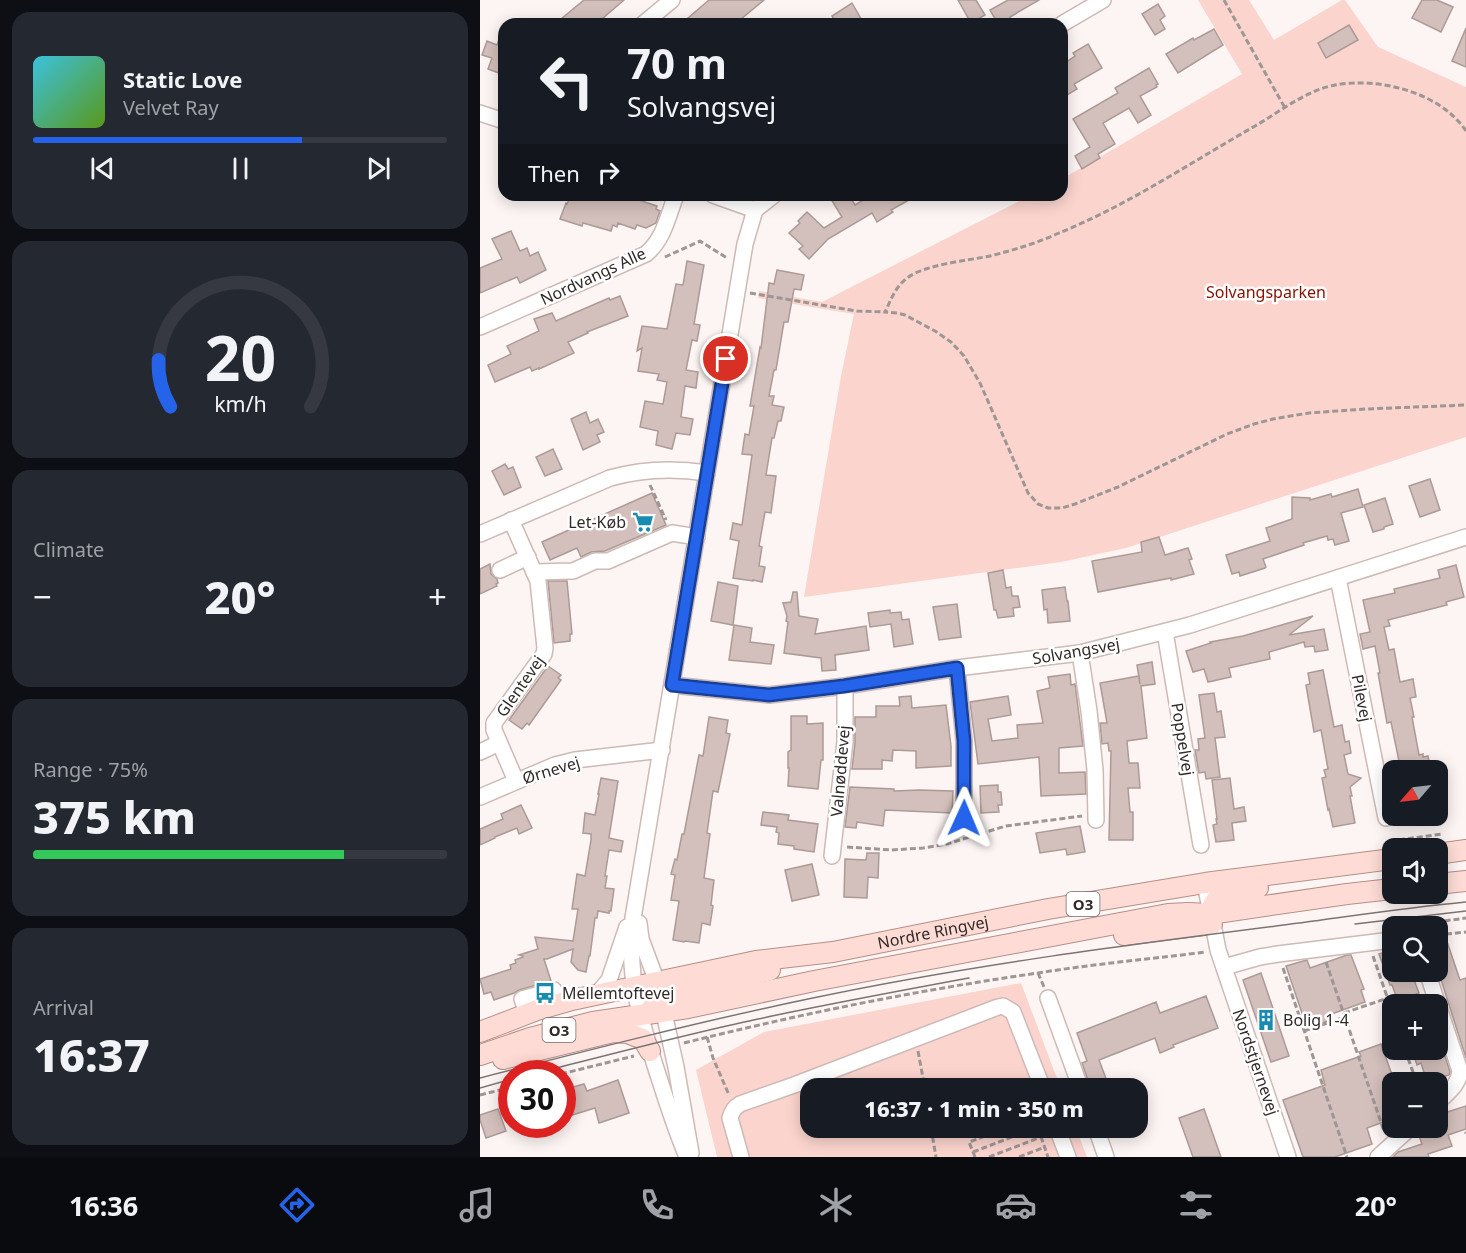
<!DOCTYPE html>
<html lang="en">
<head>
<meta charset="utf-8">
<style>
  :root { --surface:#171b24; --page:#242831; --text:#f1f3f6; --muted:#9ea1a6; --line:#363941; --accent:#2563eb }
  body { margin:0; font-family:"Noto Sans",sans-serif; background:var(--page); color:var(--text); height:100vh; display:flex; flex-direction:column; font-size:22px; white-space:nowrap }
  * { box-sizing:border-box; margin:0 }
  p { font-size:20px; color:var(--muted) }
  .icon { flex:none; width:33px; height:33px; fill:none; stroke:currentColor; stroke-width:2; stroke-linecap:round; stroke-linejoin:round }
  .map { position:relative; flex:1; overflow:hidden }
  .side { display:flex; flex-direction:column; gap:12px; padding:12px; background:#0d0f14; width:480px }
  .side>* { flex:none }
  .top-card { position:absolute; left:18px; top:18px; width:570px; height:183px; border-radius:18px; box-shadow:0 3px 15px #0003; background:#171b24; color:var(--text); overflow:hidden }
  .needle { width:39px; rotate:242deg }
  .fabs { position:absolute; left:902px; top:760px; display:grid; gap:12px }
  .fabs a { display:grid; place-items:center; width:66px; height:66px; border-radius:12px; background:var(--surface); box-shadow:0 3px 15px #0003; font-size:30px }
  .speed { position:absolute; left:18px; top:1060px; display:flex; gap:12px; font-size:30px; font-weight:700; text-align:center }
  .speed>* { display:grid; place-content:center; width:78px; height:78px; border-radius:50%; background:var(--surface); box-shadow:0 3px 15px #0003; line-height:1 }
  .speed .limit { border:9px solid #d22; background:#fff; color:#111 }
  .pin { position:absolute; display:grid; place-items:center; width:51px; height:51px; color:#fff; margin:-26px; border:3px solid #fff; border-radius:50%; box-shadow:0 2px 6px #0007 }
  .me { position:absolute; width:66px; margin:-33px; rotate:1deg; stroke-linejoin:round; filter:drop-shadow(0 0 4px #0008) }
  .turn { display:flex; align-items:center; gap:21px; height:126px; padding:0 30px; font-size:27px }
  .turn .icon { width:78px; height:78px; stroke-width:2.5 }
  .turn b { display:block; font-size:42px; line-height:51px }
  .then { display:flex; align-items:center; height:57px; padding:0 30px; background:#0003; gap:12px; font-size:22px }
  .big { font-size:45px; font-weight:800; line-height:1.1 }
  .side .card { flex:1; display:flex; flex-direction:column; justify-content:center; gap:9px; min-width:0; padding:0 21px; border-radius:18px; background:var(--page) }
  .side .dial { align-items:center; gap:0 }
  .dial svg { height:156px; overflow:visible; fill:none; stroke:var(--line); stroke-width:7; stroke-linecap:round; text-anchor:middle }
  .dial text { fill:var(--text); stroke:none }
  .song { display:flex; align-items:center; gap:18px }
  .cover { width:72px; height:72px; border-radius:9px; background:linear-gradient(135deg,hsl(190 70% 55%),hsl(90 70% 35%)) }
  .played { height:6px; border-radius:3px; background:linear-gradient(90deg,var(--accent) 65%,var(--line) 65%) }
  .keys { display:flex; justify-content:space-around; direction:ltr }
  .heat { display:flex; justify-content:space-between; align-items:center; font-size:33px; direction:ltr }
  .charge { height:9px; border-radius:4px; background:linear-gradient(90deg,#34c759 75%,var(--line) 0) }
  .trip { position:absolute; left:320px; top:1078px; width:348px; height:60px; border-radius:18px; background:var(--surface); box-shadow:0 3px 15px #0003; font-weight:800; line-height:60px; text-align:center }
  .tab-bar { display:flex; height:96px; justify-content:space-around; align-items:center; background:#090b0e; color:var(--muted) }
  .tab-bar .icon { width:42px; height:42px }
  .tab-bar .active { color:var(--accent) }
  .tab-bar b { font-size:27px; color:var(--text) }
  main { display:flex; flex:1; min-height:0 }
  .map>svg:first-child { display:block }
  .green { fill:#fbd4cd }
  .building { fill:#d3bfbb; stroke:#ac9a96; stroke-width:1.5 }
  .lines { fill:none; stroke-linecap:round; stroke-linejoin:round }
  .minor-casing { stroke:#cdbab6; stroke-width:18 }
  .major-casing { stroke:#b68e87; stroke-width:22 }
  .path { stroke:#9e9695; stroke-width:3; stroke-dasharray:6 3; stroke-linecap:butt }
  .minor { stroke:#fff; stroke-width:15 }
  .major { stroke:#fedcd5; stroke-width:20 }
  .tram { stroke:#7c7473; stroke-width:1.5 }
  .route-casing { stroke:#184099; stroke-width:15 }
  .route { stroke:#2563eb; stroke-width:10 }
  .labels { text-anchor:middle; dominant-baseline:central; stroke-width:5; stroke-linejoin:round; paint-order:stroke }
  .shield { fill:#fff; stroke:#706a69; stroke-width:1.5 }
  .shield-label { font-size:15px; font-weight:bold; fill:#322a29 }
  .street-label { font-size:16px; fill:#322a29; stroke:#fff }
  .park-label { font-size:16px; fill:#890f01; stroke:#fff }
  .poi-label { font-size:16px; fill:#322a29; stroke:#fff; text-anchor:start }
</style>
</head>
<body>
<main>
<section class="side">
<div class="card">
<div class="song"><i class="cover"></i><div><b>Static Love</b><p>Velvet Ray</p></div></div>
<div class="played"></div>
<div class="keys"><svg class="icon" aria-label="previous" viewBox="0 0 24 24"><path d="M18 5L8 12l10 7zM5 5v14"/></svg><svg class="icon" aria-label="pause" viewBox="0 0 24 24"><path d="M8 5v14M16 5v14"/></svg><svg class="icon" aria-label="next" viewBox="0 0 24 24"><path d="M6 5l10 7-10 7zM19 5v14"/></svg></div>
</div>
<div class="card dial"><svg viewBox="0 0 100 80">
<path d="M14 69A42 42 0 1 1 86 69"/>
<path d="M14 69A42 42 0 0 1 8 45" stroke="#2563eb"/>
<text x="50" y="56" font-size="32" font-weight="700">20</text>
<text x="50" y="72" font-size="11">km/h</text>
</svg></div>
<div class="card"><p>Climate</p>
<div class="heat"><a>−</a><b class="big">20°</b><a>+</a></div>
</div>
<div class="card"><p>Range · 75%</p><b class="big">375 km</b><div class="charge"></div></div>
<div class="card"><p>Arrival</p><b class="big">16:37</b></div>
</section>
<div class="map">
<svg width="986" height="1157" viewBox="0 0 986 1157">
  <rect width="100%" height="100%" fill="#fdf5f4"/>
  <g class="green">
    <path d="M718,0H769L794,40L862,0H865L898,47L986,87V437L646,548L581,562L324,597L361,376L374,314L278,298L279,291L342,302L551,195H582V179L762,74Z"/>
    <path d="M541,983L581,1089H330V1128H596L607,1157H237L216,1070L284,1032Z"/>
  </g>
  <g class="building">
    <path d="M104,0H144L116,24H75Z"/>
    <path d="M229,0H284L255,24H201Z"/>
    <path d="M478,0H496L505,15L491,23Z"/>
    <path d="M528,0H559L530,17L534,24H518L510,10Z"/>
    <path d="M942,0H957L973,7L961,32L932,18Z"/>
    <path d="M372,3L384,24H357L352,16Z"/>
    <path d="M678,4L685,16L680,20L685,29L675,35L662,14Z"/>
    <path d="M869,25L878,40L846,58L838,43Z"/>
    <path d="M986,28V67L972,61Z"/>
    <path d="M734,29L743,45L698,73L686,54L713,38L714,40Z"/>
    <path d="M22,30H24V75L8,69L12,58L2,55L7,41L17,45Z"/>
    <path d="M608,44L622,68L594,84L597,89L582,98V63L583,64L595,56L593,53Z"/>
    <path d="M669,68L678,84L676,85L677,87L660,96L671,115L658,123L649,108L623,123L635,144L618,154L620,158L602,169L595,156L610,147L593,119L638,93L635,88Z"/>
    <path d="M91,195H123L136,200L138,195H144L177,206L176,209L180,211L176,223L166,228L157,225L155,229L138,223L137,227L133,225L131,231L103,223L102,226L80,219L86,203L87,204Z"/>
    <path d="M358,195H369L375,205L392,195H438L411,210L413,212L397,222L392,213L348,239L329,259L319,249L323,246L309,233L320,223L318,221L327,212L344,228L362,217L351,199Z"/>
    <path d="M31,231L40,251L47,248L50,256L58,252L66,270L40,283L37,277L0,293V268L22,259L12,239Z"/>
    <path d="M207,261L224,265L214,324L220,325L217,341L212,340L206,370L218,372L216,388L205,386L201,417L213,419L210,435L196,433L192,449L176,445L178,431L160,427L165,401L183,404L187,382L177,380L179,374L158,371L162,348L157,351L162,326L187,329L196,284L203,285Z"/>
    <path d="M297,270L324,275L321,290L314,289L308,322H304L296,370H294L289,396H294L292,405L304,407L301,421H298L294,438H292L286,475L296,476L291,513L285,512L279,546L282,547L279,566L285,567L282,582L273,580V581L253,578L259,541L250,539L253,523L262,525L272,455L262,454L265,434L269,435L274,406H270L280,347L281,348L289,283L294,284Z"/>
    <path d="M140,296L148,316L107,332L108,333L88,342L94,353L59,369V368L52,371L50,367L15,382L8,365L31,354L27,346L59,331L54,319L72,313L76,321L129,298L130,300Z"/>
    <path d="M106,412L110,423L118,419L124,432L117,435L120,442L103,450L91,419Z"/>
    <path d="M73,449L82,469L65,476L56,457Z"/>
    <path d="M25,464L28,469L33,467L41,487L24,495L12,471Z"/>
    <path d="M950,479L960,510L940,517L929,486Z"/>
    <path d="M878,489L883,507L861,513L869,541L855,545L853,539L848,540L847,536L823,543L824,545L783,559L786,567L785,568L760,576L759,572L752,574L746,555L790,541L786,528L812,519V497L830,498V500L851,494L852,497Z"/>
    <path d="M172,493L186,525L125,551L111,552L101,557L97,548L70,560L62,542Z"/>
    <path d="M905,498L913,524L904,527V529L893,532L884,505Z"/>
    <path d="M679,537L685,555L708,548L712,559L709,560L714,574L691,580V578L618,592L612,561L662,552L661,542Z"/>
    <path d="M10,564L11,574L17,579L18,583L16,584L17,586L0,594V569Z"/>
    <path d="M976,565L984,597L966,602L967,605L908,620L910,626L904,627L909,650L914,649L920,682L933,679L936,697L930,698L934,717H932L939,755L943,754V757L948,756L951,771H921L911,722L907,723L898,673H900L895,646L883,649L880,634L890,632L883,600L915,593L914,589L960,578L958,570Z"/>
    <path d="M523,570L526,588L531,587L532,596H538L540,607L533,608L534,616L518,618L516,610H514L508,573Z"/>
    <path d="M68,581H87L92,634H90V641L74,643Z"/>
    <path d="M238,582L258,586L253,625L231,621Z"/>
    <path d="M585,587L587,601H588L590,621L568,623L567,609L564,610L562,590Z"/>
    <path d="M313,592H317L319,616L338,619L335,634L386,626L389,650L355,655L356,670L342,671L341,658L304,653L308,622L306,621L307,616L303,603L311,602Z"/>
    <path d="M477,604L481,637L459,640L453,607Z"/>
    <path d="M410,610V613L421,612L422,620L429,619L433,644L414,647L411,624L390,627L388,613Z"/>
    <path d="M833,616L809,635L844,629L848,650L835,652L834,646L825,647L824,642L789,652L790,659L749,668L751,677L728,682L724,669L713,672L706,651L731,643L730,642L763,636Z"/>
    <path d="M254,625L272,628L270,642L294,645L291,664L249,660Z"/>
    <path d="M672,662L675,684L661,686L667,738L647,741L649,763H658L660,788H648L650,812H653V840H629L631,751H629L628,743L622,744L620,723H627L620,683L659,676L660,684L657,665Z"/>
    <path d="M68,666L81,675L78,678L81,680L49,725L47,723L42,729L29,720Z"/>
    <path d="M843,670L854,727L862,725L865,742L869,741L871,753L864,755L868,774L881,778L870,787L872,796H870L875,823L853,827L849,809L848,810L842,778L846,777L844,770L848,769L841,730L834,732L826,685L830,684L828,673Z"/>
    <path d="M590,674L591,685L595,684L603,746L579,748V773L605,772L606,794L561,796L559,757L498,764L490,702L528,696L531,715L508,719L512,741L538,738L537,725L563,723L557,691L570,688L568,677Z"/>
    <path d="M734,693L737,712L741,711L745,737L735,738L740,777L726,779L725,772L719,773L715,750H719L718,739L725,738L719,695Z"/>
    <path d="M431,696L432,708L466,705L471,746V766L436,768V751L413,750L412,761L402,760V769H372L375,743V717H396V706H420L419,697Z"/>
    <path d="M311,716H327V724L343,723V760H341L338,789L308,786L309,768H308V752L311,750Z"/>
    <path d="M229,717L248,720L246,733L250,734L238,792L233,791L227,833L230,834L224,878L234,880L231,905L233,906L230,925L222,923L219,943L205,941L204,942L193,940L199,901L191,900L195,875L191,874L195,859L197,860L202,834H204L219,755L223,756Z"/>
    <path d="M121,778L138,781L129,838L143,841L141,852L129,850L125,876H127L125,888L134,889L131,911H129V913L118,911L117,918H115L110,956H109L106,972L98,970L91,962L93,949L67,959H64L71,981L39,990L34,993L14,1000L11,992L4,994L0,979L31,969L30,965L36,963L35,960L43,957V956L39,955L58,949L55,937L93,941L98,909H92L97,874L105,876L111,840V834L103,833L105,813L115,815L119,794H118Z"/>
    <path d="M750,778L754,809L764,807L766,821L752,823L754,840L736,842L733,825L737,824L736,819H737L732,780Z"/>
    <path d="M518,785V792H521L522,805H518L519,812L501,813L500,786Z"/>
    <path d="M370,787L414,789V791L439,790L473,791L472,813L405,810L403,826L377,822L376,828L365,827Z"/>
    <path d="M41,805L52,828L39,834L37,828L15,837V838L0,845V829L23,819L21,814Z"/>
    <path d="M283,812L309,815L308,820L338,824L334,852L314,849V846L298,844L299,833L296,832L297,827L281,825Z"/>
    <path d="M600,826L605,852L587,855L586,849L560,853L556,833Z"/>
    <path d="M387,853H399L398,878L388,877L387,898L364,897L365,859L386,860Z"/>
    <path d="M332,864L339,895L312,901L305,870Z"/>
    <path d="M957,918H959L980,980L986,978V1058L957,967Z"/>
    <path d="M912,950V972H931L939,993L918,1001L912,985H910L899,954Z"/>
    <path d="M867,955H871L884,989L881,990L885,1002L846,1016L848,1021L827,1028L806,966L827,960L830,968Z"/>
    <path d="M781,973L809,1056L791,1062L763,980Z"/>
    <path d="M726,996L738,1028L693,1045L694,1047L680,1053L675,1038L619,1060L630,1089H611L602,1063L607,1061L597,1033L676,1002L680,1013Z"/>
    <path d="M901,1044L915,1083H912V1119L887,1128L892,1144L855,1157H823L803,1100L845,1085L841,1070L881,1056L879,1052Z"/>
    <path d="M932,1050H955L957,1056L964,1053L970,1072L969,1075L947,1082L941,1063L937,1065Z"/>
    <path d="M138,1080L149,1113L119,1123L115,1108L89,1116L87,1112L82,1114V1090L104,1084L107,1091Z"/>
    <path d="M986,1106V1129L968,1135L972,1146L948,1154L949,1157H913L918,1152L942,1144L938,1133L952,1128H957V1126L965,1124L961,1114Z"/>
    <path d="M18,1109L26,1131L6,1138L0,1120V1115Z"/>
    <path d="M724,1109L741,1157H713L699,1118Z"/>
  </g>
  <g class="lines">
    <defs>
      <g id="minor">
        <path d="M163,24L192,0"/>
        <path d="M582,24L623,0"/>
        <path d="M0,113L24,121"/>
        <path d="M233,195L275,210"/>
        <path d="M275,210L294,195"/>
        <path d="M0,327L166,254C184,239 188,216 196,195"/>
        <path d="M31,520L58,581L65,648L64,654L14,723V730L36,781"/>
        <path d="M0,534L130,478C162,469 195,468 227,473"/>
        <path d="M20,570L48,557"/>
        <path d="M54,572L93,571L115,561H128L192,533L217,537"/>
        <path d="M858,578L906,818"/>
        <path d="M685,632L721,845"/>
        <path d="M600,653L609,711L615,770L616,820"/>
        <path d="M477,668L484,741V818"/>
        <path d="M192,685L289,695L365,686L477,668L600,653L710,625L986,537"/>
        <path d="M0,752L19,743"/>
        <path d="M0,797L75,765L95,760L182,750"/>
        <path d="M352,856L365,742V686"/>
        <path d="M725,883L738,950L808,1157"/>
        <path d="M159,923L161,939L177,982L196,1067L211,1153"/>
        <path d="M744,967L780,957L798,954L912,940"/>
        <path d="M947,972L980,1071C979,1085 967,1093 957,1103"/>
        <path d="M117,994L129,980L147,927"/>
        <path d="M568,998L601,1089"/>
        <path d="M47,1014L42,999L74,990"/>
        <path d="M577,1128L588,1157"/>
        <path d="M616,1128L626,1157"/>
        <path d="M207,1157C197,1133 189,1109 181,1084C169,1047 154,1002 152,964C151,948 152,933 153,918L265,244L275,210"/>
        <path d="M261,1157L250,1118C252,1111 254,1108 260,1104L314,1085L518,1007L523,1006L533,1012L563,1089"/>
        <path d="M898,1157L930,1128"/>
      </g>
      <g id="major">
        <path d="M957,854L986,850"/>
        <path d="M957,884L986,881"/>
        <path d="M730,914L733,905L739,896L778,888"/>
        <path d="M644,935L732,924"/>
        <path d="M171,1009L177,1003L191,997L290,970"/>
        <path id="s1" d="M0,1032L57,1010L92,1000L276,961L353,952L568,909L725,883L912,859"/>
        <path d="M0,1055L50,1038L113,1022L208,1008L334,981L688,914L708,913L730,914L867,894L912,889"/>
        <path d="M23,1059L133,1032L147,1033L163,1039L170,1051"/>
      </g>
    </defs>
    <use href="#minor" class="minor-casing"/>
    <use href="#major" class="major-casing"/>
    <g class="path">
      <path d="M744,0L805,108"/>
      <path d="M986,131C960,92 899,77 855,85C825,91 801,111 775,126C710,163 648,205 579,233C557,243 534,250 510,256C486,261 446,264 427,278C415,287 411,300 405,312L417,313L425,315L455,331L471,342L484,356L500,383L548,493L558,504L568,508H582L595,504L638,487L747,434L774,424L793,419L829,413L885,409L986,405"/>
      <path d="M185,257L220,241L247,258"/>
      <path d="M270,293L377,311L405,312"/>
      <path d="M170,485L186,520"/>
      <path d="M910,841L963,834"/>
      <path d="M367,847L411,850L443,848L467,844L526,826L602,816"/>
      <path d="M920,927L986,918"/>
      <path d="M957,935L986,932"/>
      <path d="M893,956L912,1011"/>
      <path d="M846,962L904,1131"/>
      <path d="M803,968L867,1157"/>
      <path d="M558,973L564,987"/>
      <path d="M864,1013L908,998"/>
      <path d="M824,1031L865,1017"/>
      <path d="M227,1037L233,1058L249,1095"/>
      <path d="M204,1043C320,1014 439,990 558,973C614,964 670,959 726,952"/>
      <path d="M925,1050L937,1083"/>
      <path d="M438,1051L445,1089"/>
      <path d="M81,1074L154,1056"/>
      <path d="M0,1095L32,1087"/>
      <path d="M451,1128L456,1157"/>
      <path d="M558,1128L568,1157"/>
      <path d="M985,1132L986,1133"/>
      <path d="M493,1152L555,1128"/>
      <path d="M495,1157L489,1142L527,1128"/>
      <path d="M509,1157L561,1137"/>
      <path d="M539,1157L565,1147"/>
    </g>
    <use href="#minor" class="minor"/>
    <use href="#major" class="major"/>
    <g class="tram">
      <path d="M875,924L986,911"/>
      <path d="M53,1074C128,1055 203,1035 278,1019C348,1004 419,991 489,978"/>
      <path d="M0,1078C109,1050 218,1022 328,999C483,966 639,946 796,926C859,918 922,908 986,902"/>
      <path d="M0,1088L32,1079"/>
    </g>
  </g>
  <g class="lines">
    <defs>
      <path id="route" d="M246,359L192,685L289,695L364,686L477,668L484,741V818"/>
    </defs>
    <use href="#route" class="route-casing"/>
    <use href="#route" class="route"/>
  </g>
  <defs>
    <symbol id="supermarket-bare" viewBox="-9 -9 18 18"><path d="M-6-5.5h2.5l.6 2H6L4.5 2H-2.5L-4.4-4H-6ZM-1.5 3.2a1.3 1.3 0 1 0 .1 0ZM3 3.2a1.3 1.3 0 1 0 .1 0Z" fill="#188cb0" stroke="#fff" stroke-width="2.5" paint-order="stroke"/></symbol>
    <symbol id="bus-bare" viewBox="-9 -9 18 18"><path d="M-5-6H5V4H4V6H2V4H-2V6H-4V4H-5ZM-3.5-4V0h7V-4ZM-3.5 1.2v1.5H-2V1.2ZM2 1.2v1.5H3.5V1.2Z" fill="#188cb0" stroke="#fff" stroke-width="2.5" paint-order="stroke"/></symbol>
    <symbol id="building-bare" viewBox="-9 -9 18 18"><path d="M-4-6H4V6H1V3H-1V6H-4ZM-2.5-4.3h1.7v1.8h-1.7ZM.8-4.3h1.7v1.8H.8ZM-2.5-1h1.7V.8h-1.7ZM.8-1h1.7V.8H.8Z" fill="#188cb0" stroke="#fff" stroke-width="2.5" paint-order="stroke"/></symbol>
  </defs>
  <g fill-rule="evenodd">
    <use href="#supermarket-bare" x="148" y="507" width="30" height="30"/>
    <use href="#bus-bare" x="50" y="978" width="30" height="30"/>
    <use href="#building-bare" x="771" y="1005" width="30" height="30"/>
  </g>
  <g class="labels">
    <g class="shield">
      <rect x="586.5" y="892" width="33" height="24" rx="4.5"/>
      <rect x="62.5" y="1018" width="33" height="24" rx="4.5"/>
    </g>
    <g class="shield-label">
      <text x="603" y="904">O3</text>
      <text x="79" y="1030">O3</text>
    </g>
    <g class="street-label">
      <text transform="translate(113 276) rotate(-25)">Nordvangs Alle</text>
      <text transform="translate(596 651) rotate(-10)">Solvangsvej</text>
      <text transform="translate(40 686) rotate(-55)">Glentevej</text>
      <text transform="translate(882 698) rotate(79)">Pilevej</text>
      <text transform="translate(703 739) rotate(81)">Poppelvej</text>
      <text transform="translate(71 770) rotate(-17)">Ørnevej</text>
      <text transform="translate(360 771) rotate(-85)">Valnøddevej</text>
      <text stroke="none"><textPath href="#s1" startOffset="465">Nordre Ringvej</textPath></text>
      <text transform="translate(776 1062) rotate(71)">Nordstjernevej</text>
    </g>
    <g class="park-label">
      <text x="786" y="292">Solvangsparken</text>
    </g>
    <g class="poi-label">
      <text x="146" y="522" text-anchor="end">Let-Køb</text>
      <text x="82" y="993">Mellemtoftevej</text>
      <text x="803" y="1020">Bolig 1-4</text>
    </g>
  </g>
</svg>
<div class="fabs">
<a><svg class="needle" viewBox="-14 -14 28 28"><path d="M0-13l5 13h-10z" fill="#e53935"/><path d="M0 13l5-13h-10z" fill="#9ea1a6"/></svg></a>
<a><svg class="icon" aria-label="sound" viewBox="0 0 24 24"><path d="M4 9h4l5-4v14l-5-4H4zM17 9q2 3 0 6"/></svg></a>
<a><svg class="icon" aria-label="search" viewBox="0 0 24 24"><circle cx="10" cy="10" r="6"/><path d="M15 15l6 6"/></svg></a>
<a>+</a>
<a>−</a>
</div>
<div class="speed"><div class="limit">30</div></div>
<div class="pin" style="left:246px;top:359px;background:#d93025"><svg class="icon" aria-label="arrive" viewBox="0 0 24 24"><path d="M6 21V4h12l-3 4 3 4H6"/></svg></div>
<svg class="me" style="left:484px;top:818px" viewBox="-20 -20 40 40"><path d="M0-17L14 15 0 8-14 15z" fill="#2563eb" stroke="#fff" stroke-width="4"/></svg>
<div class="trip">16:37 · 1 min · 350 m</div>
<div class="top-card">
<div class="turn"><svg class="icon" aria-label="left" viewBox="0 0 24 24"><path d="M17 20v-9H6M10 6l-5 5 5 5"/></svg><div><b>70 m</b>Solvangsvej</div></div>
<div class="then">Then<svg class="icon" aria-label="right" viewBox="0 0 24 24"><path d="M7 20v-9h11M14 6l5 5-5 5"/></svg></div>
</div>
</div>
</main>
<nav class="tab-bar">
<b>16:36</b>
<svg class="icon active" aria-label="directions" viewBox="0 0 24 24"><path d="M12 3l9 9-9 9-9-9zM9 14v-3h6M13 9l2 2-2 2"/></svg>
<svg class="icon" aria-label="music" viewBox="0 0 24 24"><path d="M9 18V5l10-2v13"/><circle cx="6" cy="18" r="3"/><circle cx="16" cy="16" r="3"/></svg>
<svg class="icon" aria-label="phone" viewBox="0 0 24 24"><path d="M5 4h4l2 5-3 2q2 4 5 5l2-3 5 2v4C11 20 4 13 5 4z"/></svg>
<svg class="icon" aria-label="climate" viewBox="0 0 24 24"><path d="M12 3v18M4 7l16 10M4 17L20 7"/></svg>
<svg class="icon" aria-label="car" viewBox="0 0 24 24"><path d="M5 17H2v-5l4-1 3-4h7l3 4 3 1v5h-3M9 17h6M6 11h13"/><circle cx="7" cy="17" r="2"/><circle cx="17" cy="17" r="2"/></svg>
<svg class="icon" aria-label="filters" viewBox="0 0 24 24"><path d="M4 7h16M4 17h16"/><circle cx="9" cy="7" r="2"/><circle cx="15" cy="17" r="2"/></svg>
<b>20°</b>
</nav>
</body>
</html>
